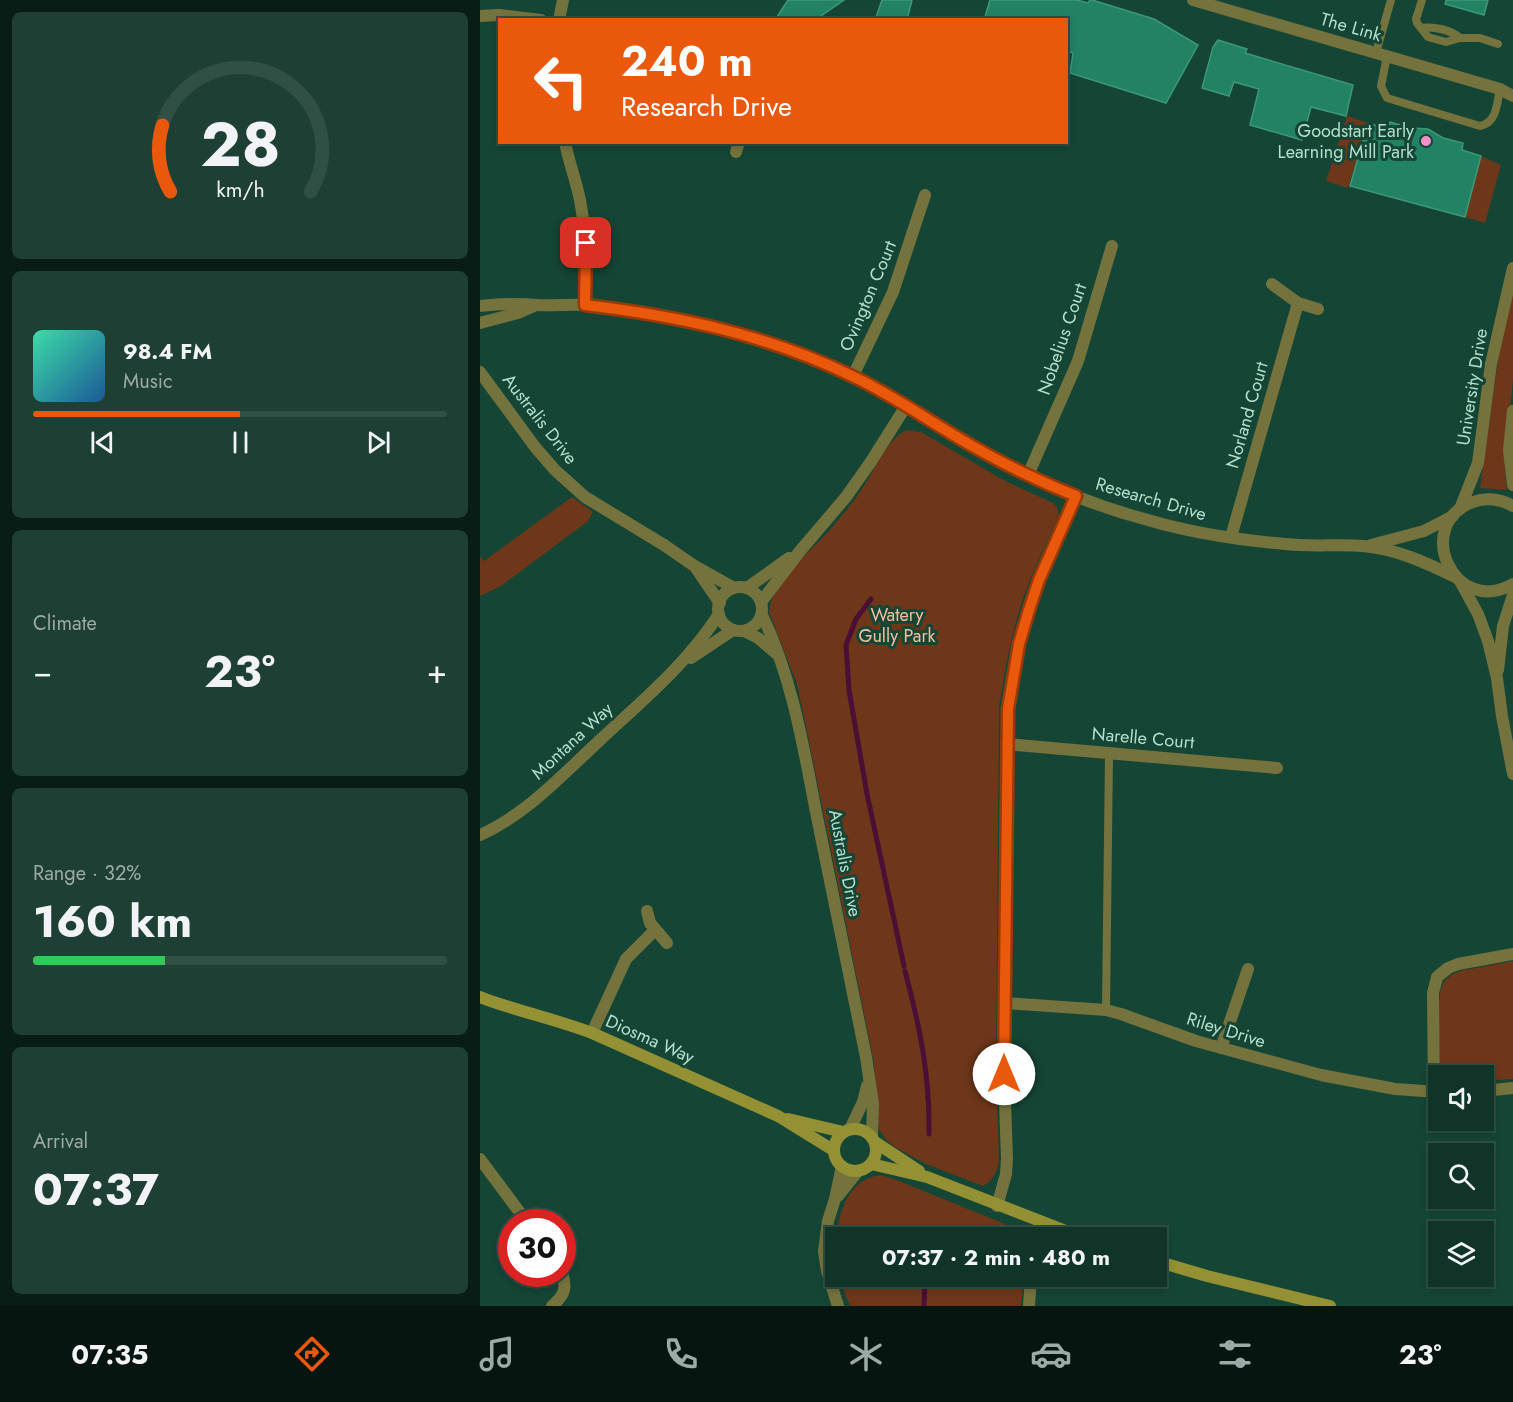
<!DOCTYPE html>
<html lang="en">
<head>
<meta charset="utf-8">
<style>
  :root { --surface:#103428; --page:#1e3f34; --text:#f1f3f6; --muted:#9caaa8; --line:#304f45; --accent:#ea580c }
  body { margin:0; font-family:Jost,sans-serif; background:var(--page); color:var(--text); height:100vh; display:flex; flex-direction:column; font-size:22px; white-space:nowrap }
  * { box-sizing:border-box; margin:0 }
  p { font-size:20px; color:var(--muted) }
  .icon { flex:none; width:33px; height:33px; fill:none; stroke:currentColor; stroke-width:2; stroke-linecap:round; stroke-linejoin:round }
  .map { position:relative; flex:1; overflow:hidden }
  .sheet { display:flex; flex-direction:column; gap:12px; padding:12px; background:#091d16; width:480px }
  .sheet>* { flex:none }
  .guide { position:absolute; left:18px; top:18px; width:570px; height:126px; border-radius:0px; box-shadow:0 3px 9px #0003,0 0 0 2px var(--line); background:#ea580c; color:#fff; overflow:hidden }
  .controls { position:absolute; left:948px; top:1065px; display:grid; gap:12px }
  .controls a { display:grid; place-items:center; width:66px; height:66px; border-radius:0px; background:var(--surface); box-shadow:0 3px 9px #0003,0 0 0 2px var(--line); font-size:30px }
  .speed { position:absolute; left:18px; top:1209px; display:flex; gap:12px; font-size:30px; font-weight:700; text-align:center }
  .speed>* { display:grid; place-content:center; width:78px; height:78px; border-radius:50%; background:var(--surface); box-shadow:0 3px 9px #0003,0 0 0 2px var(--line); line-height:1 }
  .speed .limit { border:9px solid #d22; background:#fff; color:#111 }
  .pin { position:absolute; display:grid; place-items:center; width:51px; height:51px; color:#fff; margin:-26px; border-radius:12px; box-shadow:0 3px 9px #0006 }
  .me { position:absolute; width:66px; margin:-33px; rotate:0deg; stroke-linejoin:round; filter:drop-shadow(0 0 4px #0008) }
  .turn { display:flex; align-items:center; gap:21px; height:126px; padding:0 24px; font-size:27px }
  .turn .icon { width:78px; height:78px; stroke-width:2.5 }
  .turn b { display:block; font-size:42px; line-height:51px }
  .big { font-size:45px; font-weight:700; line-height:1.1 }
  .sheet .card { flex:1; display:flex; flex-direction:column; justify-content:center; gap:9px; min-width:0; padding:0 21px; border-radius:9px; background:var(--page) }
  .sheet .dial { align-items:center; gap:0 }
  .dial svg { height:156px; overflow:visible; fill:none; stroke:var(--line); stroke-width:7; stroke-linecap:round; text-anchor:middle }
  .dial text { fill:var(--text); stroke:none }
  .song { display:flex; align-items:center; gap:18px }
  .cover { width:72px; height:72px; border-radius:9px; background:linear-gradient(135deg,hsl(160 70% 55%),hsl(210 70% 35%)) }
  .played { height:6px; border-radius:3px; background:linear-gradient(90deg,var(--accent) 50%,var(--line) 50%) }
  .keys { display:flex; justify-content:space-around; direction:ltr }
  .heat { display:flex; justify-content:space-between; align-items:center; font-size:33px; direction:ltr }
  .charge { height:9px; border-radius:4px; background:linear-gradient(90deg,#34c759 32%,var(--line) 0) }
  .trip { position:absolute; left:345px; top:1227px; width:342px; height:60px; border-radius:0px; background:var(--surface); box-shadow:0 3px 9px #0003,0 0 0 2px var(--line); font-weight:700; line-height:60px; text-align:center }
  .menu { display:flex; height:96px; justify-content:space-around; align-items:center; background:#061510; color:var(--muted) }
  .menu .icon { width:42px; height:42px }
  .menu .selected { color:var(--accent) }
  .menu b { font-size:27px; color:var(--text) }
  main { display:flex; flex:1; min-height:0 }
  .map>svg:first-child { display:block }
  .green { fill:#6e3719 }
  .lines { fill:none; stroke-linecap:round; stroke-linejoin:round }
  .stream { stroke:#4b0e34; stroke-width:5 }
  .building { fill:#228264; stroke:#3c9878; stroke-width:1.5 }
  .lane { stroke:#75733d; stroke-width:8 }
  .street { stroke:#75733d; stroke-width:12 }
  .secondary { stroke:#949134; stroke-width:12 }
  .route-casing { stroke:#983908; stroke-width:15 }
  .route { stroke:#ea580c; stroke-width:10 }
  .poi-dot { fill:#f98fc9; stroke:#154635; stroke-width:2 }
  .labels { text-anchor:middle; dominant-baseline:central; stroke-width:6; stroke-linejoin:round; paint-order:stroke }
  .street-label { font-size:18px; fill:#b5dfcd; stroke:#154635 }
  .poi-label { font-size:18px; fill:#b5dfcd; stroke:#154635; text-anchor:end }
  .park-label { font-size:18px; fill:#f9bea1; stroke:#154635 }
</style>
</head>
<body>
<main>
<section class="sheet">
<div class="card dial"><svg viewBox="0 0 100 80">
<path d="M14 69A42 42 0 1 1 86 69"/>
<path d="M14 69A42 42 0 0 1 10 35" stroke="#ea580c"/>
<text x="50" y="56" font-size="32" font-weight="700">28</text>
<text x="50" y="72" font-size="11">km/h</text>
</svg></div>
<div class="card">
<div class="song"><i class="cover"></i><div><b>98.4 FM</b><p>Music</p></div></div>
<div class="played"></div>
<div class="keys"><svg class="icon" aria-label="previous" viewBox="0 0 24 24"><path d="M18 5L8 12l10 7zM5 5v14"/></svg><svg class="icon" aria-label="pause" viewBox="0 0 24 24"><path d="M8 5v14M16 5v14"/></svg><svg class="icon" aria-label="next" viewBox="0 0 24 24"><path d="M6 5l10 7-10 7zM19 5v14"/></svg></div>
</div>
<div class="card"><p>Climate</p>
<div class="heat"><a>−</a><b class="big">23°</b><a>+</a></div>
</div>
<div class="card"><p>Range · 32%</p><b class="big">160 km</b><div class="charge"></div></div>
<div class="card"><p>Arrival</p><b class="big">07:37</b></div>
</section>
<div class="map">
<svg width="1033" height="1306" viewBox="0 0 1033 1306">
  <rect width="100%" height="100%" fill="#154635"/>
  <g class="green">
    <path d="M867,116L888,123L868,188L846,181Z"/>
    <path d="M1001,156L1021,165L1005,223L985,217Z"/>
    <path d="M1033,286C1033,317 1033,348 1033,379C1030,420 1021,447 1027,490L1000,488L1021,339Z"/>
    <path d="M427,430L441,432L527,482L573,503L577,507L579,516C566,544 552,572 542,602C531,635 525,671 519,706L516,1066L519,1162C516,1174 513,1180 503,1186L446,1164L415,1147L407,1141L399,1129L394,1063L329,741L317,684L289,612C293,579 324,558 345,535C359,520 374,502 385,484C397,466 407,439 427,430Z"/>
    <path d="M92,497L113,512L108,521L21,586L0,596V557L4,561Z"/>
    <path d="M1033,961V1079L1004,1081V1076L965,1075L960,1066C960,1048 956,1000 962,986C965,978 972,974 980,971Z"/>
    <path d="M400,1175L414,1179L540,1230L547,1237H357C359,1209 369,1180 400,1175Z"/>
    <path d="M360,1277H544L541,1306H371L366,1297Z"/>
  </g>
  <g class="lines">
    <g class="stream">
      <path d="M391,599L376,619L366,645L369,690L387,794L424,966"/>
      <path d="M425,971C440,1028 450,1075 449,1134"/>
      <path d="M445,1238V1229"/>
      <path d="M444,1306L445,1276"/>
    </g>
  </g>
  <g class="building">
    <path d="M308,0H364L335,20H295Z"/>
    <path d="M402,0H432L427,20H395Z"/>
    <path d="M510,0H597L608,3L610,0H612L674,19L718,45L686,103L590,73L593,53L586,51V20H504Z"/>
    <path d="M966,0H1008L1004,15L965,4Z"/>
    <path d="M738,40L767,49L765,53L873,85L866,116L831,107L822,140L770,125L779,89L754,82L749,96L722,88L733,47Z"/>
    <path d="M910,122L931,128L948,129L963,138L983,143L982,150L1001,156L985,217L870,186L888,123L908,129Z"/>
  </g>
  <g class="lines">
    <g class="lane">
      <path d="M942,0L936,19L937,23L948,37L966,42L980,38H1000L1018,44"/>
      <path d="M941,28C954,26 971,30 980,38"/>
      <path d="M896,53L911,0"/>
      <path d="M907,56L901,86L907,98L1000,126C1017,123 1017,103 1020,89"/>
      <path d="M626,1010L629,753"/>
    </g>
    <g class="street">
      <path d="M713,0L1020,89L1033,96"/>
      <path d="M0,16L19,15L61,20"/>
      <path d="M79,20L83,0"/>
      <path d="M85,142C89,164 98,185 101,206C107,239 106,272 105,305"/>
      <path d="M256,152L259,142"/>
      <path d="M792,284L818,303L838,309"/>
      <path d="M0,306C20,304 37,303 57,305C74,306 91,304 108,305C199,314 289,336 372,375C414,395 452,423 492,446C547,478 607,504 668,520C712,533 759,540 805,544C831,547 857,544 883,546C916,549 945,562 975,577"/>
      <path d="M0,323L38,313L56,305"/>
      <path d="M0,372L55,447L75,470L105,497L184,545L213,565L254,588"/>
      <path d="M373,376L413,292L445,195"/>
      <path d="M1033,411L1029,450L1033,485"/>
      <path d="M548,475L598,361L632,246"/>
      <path d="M1033,506C1021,499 1006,497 993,502C932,524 974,618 1033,584"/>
      <path d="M980,509L998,463L1011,364L1033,268"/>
      <path d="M751,537L818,303"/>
      <path d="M891,545L944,531L973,516"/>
      <path d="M216,568L240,603"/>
      <path d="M980,581L998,614L1008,641L1017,678L1022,716L1033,774"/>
      <circle cx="260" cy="609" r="22"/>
      <path d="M267,588L309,558"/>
      <path d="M281,602L320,551L366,497L390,463L426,406"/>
      <path d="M282,615C312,677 323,745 336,812C353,894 369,975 386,1057L393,1104L392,1137"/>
      <path d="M264,631L278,638L298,655"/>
      <path d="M211,658L253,630"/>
      <path d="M1018,670L1023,626L1033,595"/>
      <path d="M526,744L797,768"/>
      <path d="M0,835C47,814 82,775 119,741C163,700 206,665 239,614"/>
      <path d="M167,911L170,923L187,943"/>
      <path d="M524,1003L626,1010L641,1014L716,1041L841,1075L915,1089L958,1092"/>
      <path d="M112,1033L146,959L175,930"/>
      <path d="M741,1048L768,969"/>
      <path d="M1004,1091L1033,1088"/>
      <path d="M954,1093L953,993L957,977L968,968L978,964L1033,954"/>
      <path d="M370,1129L383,1102L387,1086"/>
      <path d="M0,1159L47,1222"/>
      <path d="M358,1196L378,1171"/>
      <path d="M517,1206L526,1174L527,1159L524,1074L528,709L539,644L549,610L559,580L596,496"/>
      <path d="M558,1238L562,1223"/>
      <path d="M569,1238L573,1227"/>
      <path d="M72,1306C85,1295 87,1288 82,1272"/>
      <path d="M358,1306L347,1271L344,1251L348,1221L355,1199L362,1166"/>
      <path d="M549,1306L551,1276"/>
    </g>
    <g class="secondary">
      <path d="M0,997C36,1011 75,1019 112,1033L298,1116L353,1150"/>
      <path d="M308,1119L363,1132"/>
      <circle cx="375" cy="1150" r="21"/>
      <path d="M395,1142L439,1171"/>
      <path d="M391,1164L447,1177L604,1238"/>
      <path d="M676,1261L727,1276L850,1306"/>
    </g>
  </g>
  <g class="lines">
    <defs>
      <path id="route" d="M106,243L105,305C198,316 288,335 372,376C415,396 453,424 494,447C527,466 561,482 596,496L559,580L549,610L539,644L528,709L524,1074"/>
    </defs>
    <use href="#route" class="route-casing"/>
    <use href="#route" class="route"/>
  </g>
  <circle class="poi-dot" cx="946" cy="141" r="6"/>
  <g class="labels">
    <g class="street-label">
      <text transform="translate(871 27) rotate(16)">The Link</text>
      <text transform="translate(388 296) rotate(-67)">Ovington Court</text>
      <text transform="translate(582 339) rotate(-71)">Nobelius Court</text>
      <text transform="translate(992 387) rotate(-81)">University Drive</text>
      <text transform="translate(767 415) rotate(-74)">Norland Court</text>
      <text transform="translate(60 419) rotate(52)">Australis Drive</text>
      <text transform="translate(671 499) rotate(16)">Research Drive</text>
      <text transform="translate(663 738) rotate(5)">Narelle Court</text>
      <text transform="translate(92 741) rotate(-43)">Montana Way</text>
      <text transform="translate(365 863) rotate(79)">Australis Drive</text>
      <text transform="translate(746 1030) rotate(17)">Riley Drive</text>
      <text transform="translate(170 1039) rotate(24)">Diosma Way</text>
    </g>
    <g class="poi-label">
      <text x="934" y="131">Goodstart Early<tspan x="934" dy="21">Learning Mill Park</tspan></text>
    </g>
    <g class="park-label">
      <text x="417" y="615">Watery<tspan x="417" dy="21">Gully Park</tspan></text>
    </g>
  </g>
</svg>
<div class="controls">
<a><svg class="icon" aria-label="sound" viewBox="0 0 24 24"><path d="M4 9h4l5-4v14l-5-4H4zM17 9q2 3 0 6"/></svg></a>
<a><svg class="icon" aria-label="search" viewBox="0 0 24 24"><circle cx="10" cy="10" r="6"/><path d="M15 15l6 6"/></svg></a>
<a><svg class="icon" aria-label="layers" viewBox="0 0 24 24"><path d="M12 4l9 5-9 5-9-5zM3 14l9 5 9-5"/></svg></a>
</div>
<div class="speed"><div class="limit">30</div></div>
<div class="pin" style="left:106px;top:243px;background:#d93025"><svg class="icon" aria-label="arrive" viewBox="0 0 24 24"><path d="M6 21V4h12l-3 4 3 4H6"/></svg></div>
<svg class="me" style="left:524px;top:1074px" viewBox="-20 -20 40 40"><circle r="19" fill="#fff"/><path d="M0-13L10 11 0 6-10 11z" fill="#ea580c"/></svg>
<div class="trip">07:37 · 2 min · 480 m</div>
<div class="guide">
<div class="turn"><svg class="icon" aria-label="left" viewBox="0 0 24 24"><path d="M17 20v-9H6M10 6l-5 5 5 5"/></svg><div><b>240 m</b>Research Drive</div></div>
</div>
</div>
</main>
<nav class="menu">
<b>07:35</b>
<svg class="icon selected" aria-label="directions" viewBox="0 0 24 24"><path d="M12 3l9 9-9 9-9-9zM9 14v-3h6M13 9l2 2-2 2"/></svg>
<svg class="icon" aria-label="music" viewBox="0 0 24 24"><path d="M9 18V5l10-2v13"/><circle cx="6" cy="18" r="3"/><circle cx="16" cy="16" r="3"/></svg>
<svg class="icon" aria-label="phone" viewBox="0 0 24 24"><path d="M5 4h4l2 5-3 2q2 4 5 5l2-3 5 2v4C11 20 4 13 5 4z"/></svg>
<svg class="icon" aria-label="climate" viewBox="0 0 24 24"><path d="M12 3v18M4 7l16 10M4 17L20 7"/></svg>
<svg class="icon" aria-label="car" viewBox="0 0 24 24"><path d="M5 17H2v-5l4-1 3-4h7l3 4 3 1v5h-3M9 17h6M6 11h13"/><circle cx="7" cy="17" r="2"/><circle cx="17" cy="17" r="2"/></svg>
<svg class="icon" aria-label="filters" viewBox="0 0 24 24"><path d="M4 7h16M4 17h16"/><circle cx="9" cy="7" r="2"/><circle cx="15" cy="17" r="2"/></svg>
<b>23°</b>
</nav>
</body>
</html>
